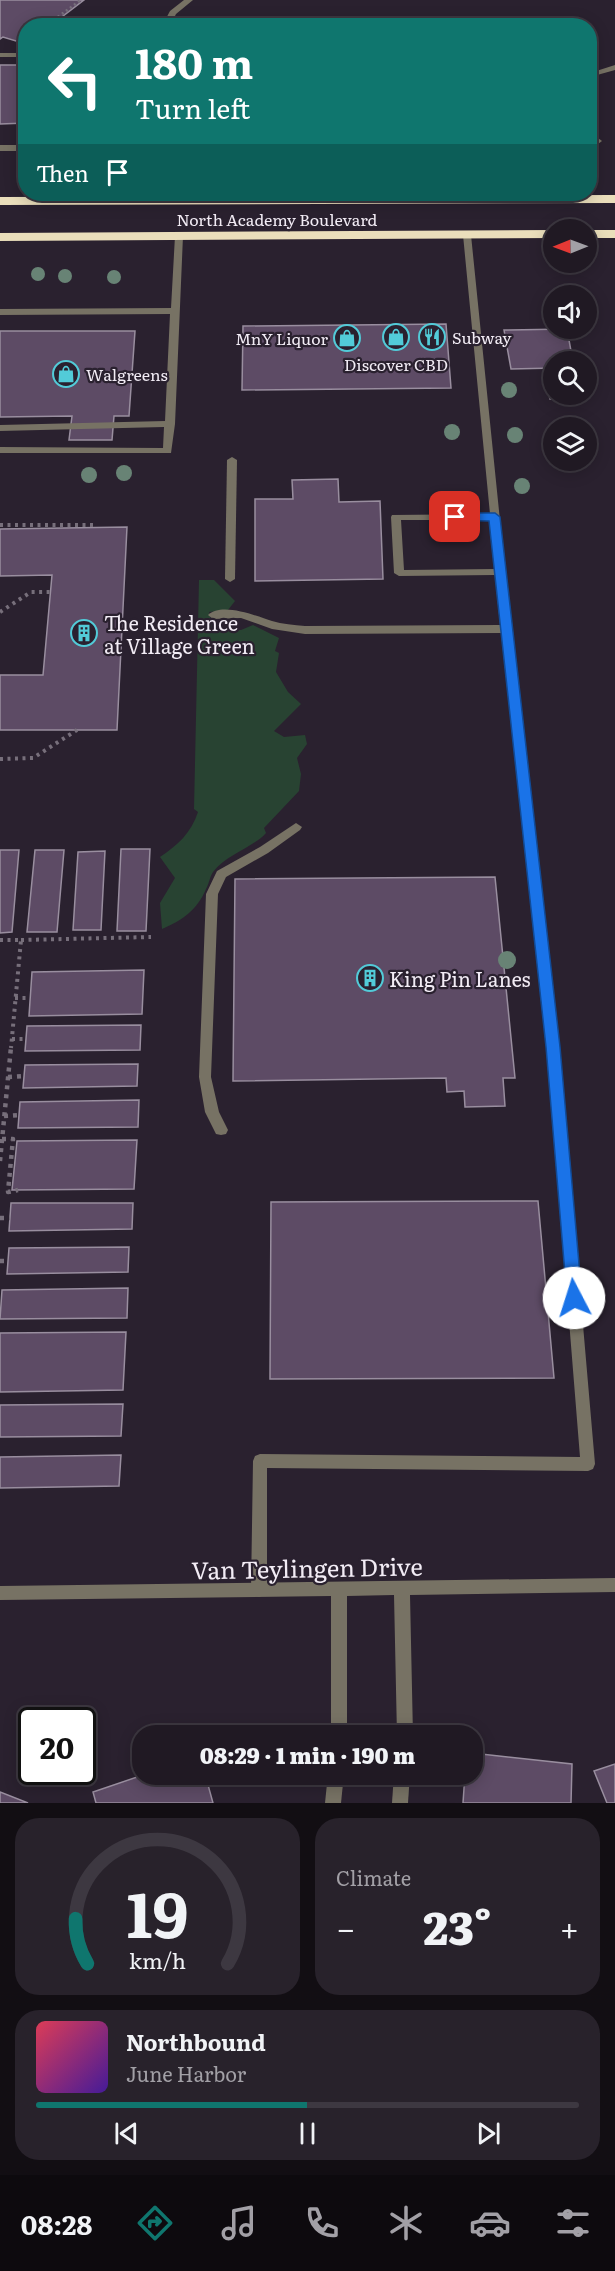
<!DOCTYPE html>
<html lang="en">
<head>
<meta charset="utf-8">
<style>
  :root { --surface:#201923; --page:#28222b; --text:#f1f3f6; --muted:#a2a0a6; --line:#3d3841; --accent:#0f766e }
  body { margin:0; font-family:Literata,serif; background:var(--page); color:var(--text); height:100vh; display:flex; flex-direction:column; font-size:22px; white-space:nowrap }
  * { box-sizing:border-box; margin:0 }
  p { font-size:20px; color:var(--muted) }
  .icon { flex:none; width:33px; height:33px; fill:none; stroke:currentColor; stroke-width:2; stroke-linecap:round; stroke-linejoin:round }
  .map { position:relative; height:1803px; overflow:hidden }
  .side { display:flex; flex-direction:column; gap:15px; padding:15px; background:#120e13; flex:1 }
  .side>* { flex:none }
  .top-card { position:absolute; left:18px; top:18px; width:579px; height:183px; border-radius:24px; box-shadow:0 3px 15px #0003,0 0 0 2px var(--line); background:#0f766e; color:#fff; overflow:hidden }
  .needle { width:39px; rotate:269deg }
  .tools { position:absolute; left:543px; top:219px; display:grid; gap:12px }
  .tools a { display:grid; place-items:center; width:54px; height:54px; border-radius:50%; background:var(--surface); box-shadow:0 3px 15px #0003,0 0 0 2px var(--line); font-size:30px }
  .speed { position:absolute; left:18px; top:1707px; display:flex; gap:12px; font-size:30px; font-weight:700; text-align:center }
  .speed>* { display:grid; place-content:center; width:78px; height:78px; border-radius:50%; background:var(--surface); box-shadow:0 3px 15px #0003,0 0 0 2px var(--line); line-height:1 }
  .speed .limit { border:3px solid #111; border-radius:9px; background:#fff; color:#111 }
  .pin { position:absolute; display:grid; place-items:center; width:51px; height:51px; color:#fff; margin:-26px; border-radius:12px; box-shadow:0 3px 9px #0006 }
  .me { position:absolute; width:66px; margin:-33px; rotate:355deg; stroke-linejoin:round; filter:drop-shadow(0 0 4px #0008) }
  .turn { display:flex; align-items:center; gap:21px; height:126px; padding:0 18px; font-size:27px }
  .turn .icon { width:78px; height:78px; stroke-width:2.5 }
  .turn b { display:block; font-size:42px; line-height:51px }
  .then { display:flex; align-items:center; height:57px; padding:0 18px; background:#0003; gap:12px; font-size:22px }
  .big { font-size:45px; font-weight:800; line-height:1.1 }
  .side .tile { flex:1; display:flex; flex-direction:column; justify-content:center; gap:9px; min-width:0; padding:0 21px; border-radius:24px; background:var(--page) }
  .side .dial { align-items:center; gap:0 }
  .dial svg { height:156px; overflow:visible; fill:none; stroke:var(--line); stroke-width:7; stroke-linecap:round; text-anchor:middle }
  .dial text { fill:var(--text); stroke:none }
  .song { display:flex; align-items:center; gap:18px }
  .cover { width:72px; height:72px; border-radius:9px; background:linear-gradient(135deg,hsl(350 70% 55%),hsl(260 70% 35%)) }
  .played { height:6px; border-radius:3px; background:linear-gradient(90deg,var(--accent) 50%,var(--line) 50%) }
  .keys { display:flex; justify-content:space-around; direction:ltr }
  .heat { display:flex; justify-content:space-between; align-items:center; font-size:33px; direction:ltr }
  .side .tiles { flex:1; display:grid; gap:15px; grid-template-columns:1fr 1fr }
  .tile:last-child { grid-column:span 2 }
  .trip { position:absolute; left:132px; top:1725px; width:351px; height:60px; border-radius:24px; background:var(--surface); box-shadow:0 3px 15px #0003,0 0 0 2px var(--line); font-weight:800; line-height:60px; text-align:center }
  .tabs { display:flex; height:96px; justify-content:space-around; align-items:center; background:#0d0a0e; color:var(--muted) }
  .tabs .icon { width:42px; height:42px }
  .tabs .on { color:var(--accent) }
  .tabs b { font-size:27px; color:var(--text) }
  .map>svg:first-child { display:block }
  .green { fill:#284332 }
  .building { fill:#5d4b65; stroke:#998e9f; stroke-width:1.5 }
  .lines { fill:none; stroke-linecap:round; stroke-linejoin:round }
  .path-far2 { stroke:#776f7b; stroke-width:3; stroke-dasharray:2 3; stroke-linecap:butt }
  .path-far1 { stroke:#776f7b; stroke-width:4; stroke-dasharray:3 4.5; stroke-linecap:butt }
  .path { stroke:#776f7b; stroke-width:4.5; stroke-dasharray:4 5; stroke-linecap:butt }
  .lane { fill:#777264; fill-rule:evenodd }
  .street { fill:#777264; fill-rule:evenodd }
  .highway { fill:#eadebb; fill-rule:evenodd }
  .tree { fill:#688375 }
  .route { fill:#1a73e8; stroke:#114b97; stroke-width:1.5 }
  .labels { text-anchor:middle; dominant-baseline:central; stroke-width:4.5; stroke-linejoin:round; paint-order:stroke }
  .far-street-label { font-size:16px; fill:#f2ecf5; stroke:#2a212f }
  .far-poi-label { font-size:16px; fill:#f2ecf5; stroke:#2a212f; text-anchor:start }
  .poi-label { font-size:20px; fill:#f2ecf5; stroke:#2a212f; text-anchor:start }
  .near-street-label { font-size:24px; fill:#f2ecf5; stroke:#2a212f }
</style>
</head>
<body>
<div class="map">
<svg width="615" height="1803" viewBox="0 0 615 1803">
  <rect width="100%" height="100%" fill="#2a212f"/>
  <path class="green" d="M199,580H214L235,601L228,610L209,612L213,629L241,630L253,625L279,638L275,651L279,653L276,672L288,692L301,704L274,731L284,737L305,735L307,744L297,758L301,774L299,791L264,828L266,833C254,847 227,854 213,872C210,876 209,884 206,889C197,910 183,920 162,929L160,903L175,878L160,857C178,845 191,833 198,812L194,809Z"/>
  <g class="building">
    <path d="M0,0H84L50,26H26V44L3,37L0,39Z"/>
    <path d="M0,65H26V123L0,124Z"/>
    <path d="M446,324L451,388L242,390L243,326Z"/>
    <path d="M567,329L573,362H554V368L511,369L504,330Z"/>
    <path d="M0,331H135L129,416H114L112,440H69L72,416L0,417Z"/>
    <path d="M554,380V394H581L582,398L550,399L546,381Z"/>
    <path d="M338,479L339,502L380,501L383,579L255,581V499H293L292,480Z"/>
    <path d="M127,527L117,730H0V675H43L52,575L0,576V529Z"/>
    <path d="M121,849H150L146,931H117Z"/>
    <path d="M0,850H19L12,932L0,933Z"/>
    <path d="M35,850H64L57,932H27Z"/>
    <path d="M105,851L101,930H73L78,852Z"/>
    <path d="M495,877L515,1078H503L505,1106L465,1107L464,1091L447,1092L446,1078L233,1081L235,879Z"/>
    <path d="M144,970L142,1014L29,1016L32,972Z"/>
    <path d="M141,1025L140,1050L25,1051L27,1026Z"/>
    <path d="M138,1064L137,1086L23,1088L25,1065Z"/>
    <path d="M139,1100L138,1127L18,1128L20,1102Z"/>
    <path d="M137,1140L134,1189L12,1190L17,1141Z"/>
    <path d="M538,1201L554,1378L270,1379L271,1202Z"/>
    <path d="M11,1203H133L132,1229L9,1231Z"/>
    <path d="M129,1247L128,1272L7,1274L9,1248Z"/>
    <path d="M128,1288L127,1318L0,1319L2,1290Z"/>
    <path d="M126,1332L123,1390L0,1392V1333Z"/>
    <path d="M123,1404L121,1436L0,1437V1405Z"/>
    <path d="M121,1455L119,1486L0,1488V1457Z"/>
    <path d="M472,1753L572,1764L571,1803H463L465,1774H472Z"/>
    <path d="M615,1764V1803H607L594,1771Z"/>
    <path d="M146,1774H205L213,1803H96L93,1792Z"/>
    <path d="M0,1792L28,1803H0Z"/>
  </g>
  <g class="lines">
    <path class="path-far2" d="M46,26L81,0"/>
    <g class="path-far1">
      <path d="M0,525H97"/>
      <path d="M0,612L31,592H51"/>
      <path d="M0,759L33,758L77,730"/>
      <path d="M0,940H21L11,1048"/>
      <path d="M21,940L151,937"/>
      <path d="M15,998H30"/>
      <path d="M12,1039H26"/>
    </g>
    <g class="path">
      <path d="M8,1077L24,1076"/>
      <path d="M4,1116L19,1115"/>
      <path d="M2,1139H13L8,1192L18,1190"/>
      <path d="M0,1161L11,1047"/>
      <path d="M0,1218H10"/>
      <path d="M0,1261H8"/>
    </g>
    <g class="lane">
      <path d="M184,0H193L176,14L170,26H162L170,11Z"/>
      <rect x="0" y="53" width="26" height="4"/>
      <path d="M615,65V70L590,77V73Z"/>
      <rect x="590" y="99" width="4" height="4"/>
      <path d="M590,138H598L602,141L598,144H590Z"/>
      <rect x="0" y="145" width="26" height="6"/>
      <path d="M467,232L471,235L511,629L559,1047L595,1464L593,1469L588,1471L267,1468V1590L264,1595L259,1597L254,1595L251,1590L253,1461L255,1456L260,1454L580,1457L547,1047L501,633L305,634L272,629L241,618L213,619L208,615C222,602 256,616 272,621C282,624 294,625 305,626L500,625L495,575L399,576L394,573L391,517L392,515L490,514L463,235ZM401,520H490L495,569L404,570Z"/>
      <path d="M179,233L183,236L175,424L171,453H0V447L163,448L164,427L0,431V425L165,421L170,314L0,315V309L171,308L175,236Z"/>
      <path d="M232,457L237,460L235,579L230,582L225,579L227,460Z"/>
      <path d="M296,823L302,827L300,830L268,853L226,877L218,894L211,1077L219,1112L228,1130L226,1134L221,1135L216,1134L205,1112L199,1077L206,894L217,871L260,847Z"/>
    </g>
    <g class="street">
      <path d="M615,1578V1592L410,1595L413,1736H397L394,1595L347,1596V1736H331V1596L0,1600V1586Z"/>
      <path d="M328,1774H344L341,1803H325Z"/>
      <path d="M394,1774H410L408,1803H392Z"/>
    </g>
    <g class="highway">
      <path d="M615,195V203L0,205V197Z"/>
      <path d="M554,230V238L0,241V233Z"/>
      <rect x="586" y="230" width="29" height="8"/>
    </g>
  </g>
  <g class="tree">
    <circle cx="38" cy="274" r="7"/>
    <circle cx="65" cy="276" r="7"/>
    <circle cx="114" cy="277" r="7"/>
    <circle cx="509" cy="390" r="8"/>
    <circle cx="452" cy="432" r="8"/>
    <circle cx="515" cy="435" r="8"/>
    <circle cx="124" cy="473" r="8"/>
    <circle cx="89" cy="475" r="8"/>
    <circle cx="522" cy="486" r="8"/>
    <circle cx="507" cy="960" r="9"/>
  </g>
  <path class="route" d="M455,513H495L500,517L560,1047L582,1298L580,1303H569L567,1298L546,1047L489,521L451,520L449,517Z"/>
  <defs>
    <symbol id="shop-ring" viewBox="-11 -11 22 22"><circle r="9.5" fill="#2a212f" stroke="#52cbd8" stroke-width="1.5"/><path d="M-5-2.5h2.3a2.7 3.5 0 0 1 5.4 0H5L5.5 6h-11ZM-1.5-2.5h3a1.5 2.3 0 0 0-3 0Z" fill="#52cbd8"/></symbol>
    <symbol id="restaurant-ring" viewBox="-11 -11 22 22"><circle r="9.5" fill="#2a212f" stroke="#52cbd8" stroke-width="1.5"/><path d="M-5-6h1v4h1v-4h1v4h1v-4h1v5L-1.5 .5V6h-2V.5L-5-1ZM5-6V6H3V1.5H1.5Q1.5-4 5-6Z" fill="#52cbd8"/></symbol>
    <symbol id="building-ring" viewBox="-11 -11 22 22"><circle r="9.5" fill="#2a212f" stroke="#52cbd8" stroke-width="1.5"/><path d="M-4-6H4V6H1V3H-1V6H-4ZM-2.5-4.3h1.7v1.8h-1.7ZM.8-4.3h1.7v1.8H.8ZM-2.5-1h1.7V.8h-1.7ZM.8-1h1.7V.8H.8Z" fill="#52cbd8"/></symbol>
  </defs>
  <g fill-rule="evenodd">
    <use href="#shop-ring" x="381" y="322" width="30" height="30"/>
    <use href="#restaurant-ring" x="417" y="322" width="30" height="30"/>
    <use href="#shop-ring" x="332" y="323" width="30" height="30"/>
    <use href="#shop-ring" x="51" y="359" width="30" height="30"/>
    <use href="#building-ring" x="69" y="618" width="30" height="30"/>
    <use href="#building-ring" x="355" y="963" width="30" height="30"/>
  </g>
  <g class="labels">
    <g class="far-street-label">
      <text x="277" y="219">North Academy Boulevard</text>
    </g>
    <g class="far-poi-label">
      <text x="452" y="337">Subway</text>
      <text x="328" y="338" text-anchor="end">MnY Liquor</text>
      <text x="396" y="364" text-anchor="middle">Discover CBD</text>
      <text x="86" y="374">Walgreens</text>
    </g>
    <g class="poi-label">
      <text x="104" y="622">The Residence<tspan x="104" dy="23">at Village Green</tspan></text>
      <text x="389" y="978">King Pin Lanes</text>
    </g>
    <g class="near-street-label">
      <text transform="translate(307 1567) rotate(-1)">Van Teylingen Drive</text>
    </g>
  </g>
</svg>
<div class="tools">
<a><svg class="needle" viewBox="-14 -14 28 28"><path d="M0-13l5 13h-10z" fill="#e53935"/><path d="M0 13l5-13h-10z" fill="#a2a0a6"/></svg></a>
<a><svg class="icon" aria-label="sound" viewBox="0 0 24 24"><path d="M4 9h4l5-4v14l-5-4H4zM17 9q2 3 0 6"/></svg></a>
<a><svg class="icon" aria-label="search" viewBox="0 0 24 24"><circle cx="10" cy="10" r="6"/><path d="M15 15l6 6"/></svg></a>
<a><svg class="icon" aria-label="layers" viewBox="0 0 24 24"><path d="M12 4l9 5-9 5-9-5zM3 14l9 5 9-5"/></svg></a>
</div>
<div class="speed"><div class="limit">20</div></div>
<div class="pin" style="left:455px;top:517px;background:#d93025"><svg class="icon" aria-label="arrive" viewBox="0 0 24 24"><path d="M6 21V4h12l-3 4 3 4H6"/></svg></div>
<svg class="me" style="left:574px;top:1298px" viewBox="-20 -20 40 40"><circle r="19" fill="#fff"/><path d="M0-13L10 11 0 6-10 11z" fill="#1a73e8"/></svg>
<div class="trip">08:29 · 1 min · 190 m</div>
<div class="top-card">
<div class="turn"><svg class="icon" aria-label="left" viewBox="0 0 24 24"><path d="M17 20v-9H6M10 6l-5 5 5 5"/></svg><div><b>180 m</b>Turn left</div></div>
<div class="then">Then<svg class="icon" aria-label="arrive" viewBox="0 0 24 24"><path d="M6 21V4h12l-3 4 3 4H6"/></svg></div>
</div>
</div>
<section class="side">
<div class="tiles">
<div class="tile dial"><svg viewBox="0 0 100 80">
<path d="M14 69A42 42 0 1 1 86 69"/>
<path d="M14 69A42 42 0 0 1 8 46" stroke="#0f766e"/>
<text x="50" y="56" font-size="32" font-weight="700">19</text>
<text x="50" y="72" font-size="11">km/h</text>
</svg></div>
<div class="tile"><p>Climate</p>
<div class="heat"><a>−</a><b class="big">23°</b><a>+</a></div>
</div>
<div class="tile">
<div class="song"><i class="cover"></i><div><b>Northbound</b><p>June Harbor</p></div></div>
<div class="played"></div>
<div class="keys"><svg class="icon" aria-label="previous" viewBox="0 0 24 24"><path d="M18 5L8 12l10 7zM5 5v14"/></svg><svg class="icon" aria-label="pause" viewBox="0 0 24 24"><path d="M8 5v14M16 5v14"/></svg><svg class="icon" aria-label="next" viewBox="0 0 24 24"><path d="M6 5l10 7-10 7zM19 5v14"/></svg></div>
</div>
</div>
</section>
<nav class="tabs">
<b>08:28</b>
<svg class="icon on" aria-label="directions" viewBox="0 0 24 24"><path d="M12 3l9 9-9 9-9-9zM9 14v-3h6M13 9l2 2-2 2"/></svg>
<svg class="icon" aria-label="music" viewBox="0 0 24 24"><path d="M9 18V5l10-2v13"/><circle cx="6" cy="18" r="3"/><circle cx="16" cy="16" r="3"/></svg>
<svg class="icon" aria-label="phone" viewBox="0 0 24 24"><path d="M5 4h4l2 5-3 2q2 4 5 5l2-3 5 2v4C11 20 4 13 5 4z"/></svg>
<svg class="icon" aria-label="climate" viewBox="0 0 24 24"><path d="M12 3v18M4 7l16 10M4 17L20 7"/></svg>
<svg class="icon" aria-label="car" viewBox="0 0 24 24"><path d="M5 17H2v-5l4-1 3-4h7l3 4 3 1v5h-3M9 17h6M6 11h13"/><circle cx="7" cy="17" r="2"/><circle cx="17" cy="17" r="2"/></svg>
<svg class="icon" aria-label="filters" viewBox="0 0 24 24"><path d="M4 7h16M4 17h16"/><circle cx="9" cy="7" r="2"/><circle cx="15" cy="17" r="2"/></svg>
</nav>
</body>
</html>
